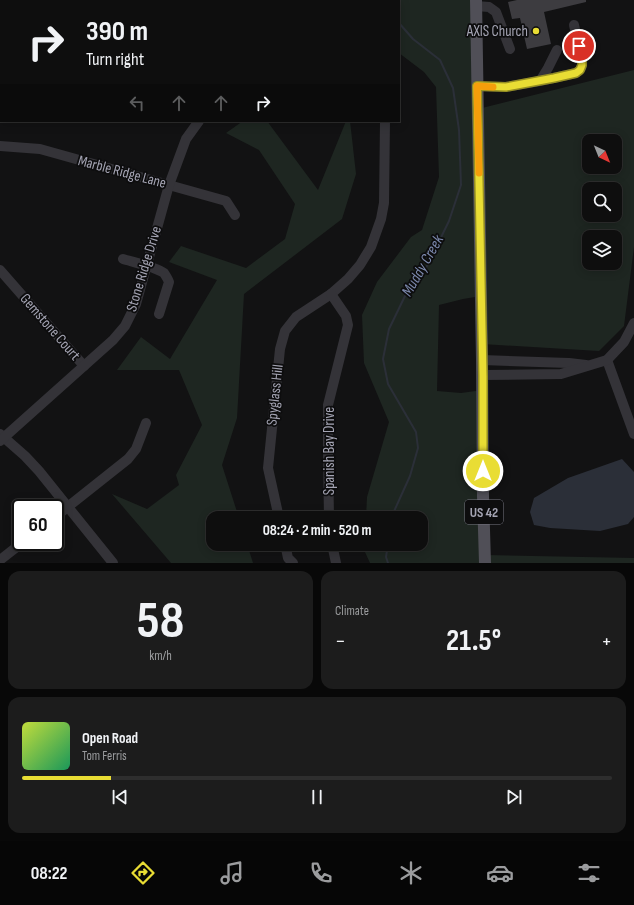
<!DOCTYPE html>
<html lang="en">
<head>
<meta charset="utf-8">
<style>
  :root { --surface:#0e0e0e; --page:#1c1c1c; --text:#f1f3f6; --muted:#9b9c9e; --line:#2e2e2e; --accent:#e9dd34 }
  body { margin:0; font-family:"Sofia Sans Condensed",sans-serif; background:var(--page); color:var(--text); height:100vh; display:flex; flex-direction:column; font-size:15px; white-space:nowrap }
  * { box-sizing:border-box; margin:0 }
  p { font-size:13px; color:var(--muted) }
  .icon { flex:none; width:22px; height:22px; fill:none; stroke:currentColor; stroke-width:2; stroke-linecap:round; stroke-linejoin:round }
  .map { position:relative; height:563px; overflow:hidden }
  .panel { display:flex; flex-direction:column; gap:8px; padding:8px; background:#080808; flex:1 }
  .panel>* { flex:none }
  .guide { position:absolute; left:0px; top:0px; width:400px; height:122px; box-shadow:0 2px 10px #0003,0 0 0 1px var(--line); background:#0e0e0e; color:var(--text); overflow:hidden }
  .needle { width:26px; rotate:137deg }
  .tools { position:absolute; left:582px; top:134px; display:grid; gap:8px }
  .tools a { display:grid; place-items:center; width:40px; height:40px; border-radius:8px; background:var(--surface); box-shadow:0 2px 10px #0003,0 0 0 1px var(--line); font-size:20px }
  .speed { position:absolute; left:12px; top:499px; display:flex; gap:8px; font-size:20px; font-weight:700; text-align:center }
  .speed>* { display:grid; place-content:center; width:52px; height:52px; border-radius:50%; background:var(--surface); box-shadow:0 2px 10px #0003,0 0 0 1px var(--line); line-height:1 }
  .speed .limit { border:2px solid #111; border-radius:6px; background:#fff; color:#111 }
  .pin { position:absolute; display:grid; place-items:center; width:34px; height:34px; color:#fff; margin:-17px; border:2px solid #fff; border-radius:50%; box-shadow:0 1px 4px #0007 }
  .me { position:absolute; width:44px; margin:-22px; rotate:0deg; stroke-linejoin:round; filter:drop-shadow(0 0 3px #0008) }
  .turn { display:flex; align-items:center; gap:14px; height:84px; padding:0 20px; font-size:18px }
  .turn .icon { width:52px; height:52px; stroke-width:2.5 }
  .turn b { display:block; font-size:28px; line-height:34px }
  .lanes { display:flex; align-items:center; height:38px; padding:0 20px; background:#0003; justify-content:center; gap:20px; direction:ltr }
  .lanes .off { opacity:.35 }
  .big { font-size:30px; font-weight:700; line-height:1.1 }
  .panel .card { flex:1; display:flex; flex-direction:column; justify-content:center; gap:6px; min-width:0; padding:0 14px; border-radius:12px; background:var(--page) }
  .panel .dial { align-items:center; gap:0 }
  .dial b { font-size:52px; line-height:1 }
  .song { display:flex; align-items:center; gap:12px }
  .cover { width:48px; height:48px; border-radius:6px; background:linear-gradient(135deg,hsl(70 70% 55%),hsl(150 70% 35%)) }
  .played { height:4px; border-radius:2px; background:linear-gradient(90deg,var(--accent) 15%,var(--line) 15%) }
  .keys { display:flex; justify-content:space-around; direction:ltr }
  .heat { display:flex; justify-content:space-between; align-items:center; font-size:22px; direction:ltr }
  .panel .tiles { flex:1; display:grid; gap:8px; grid-template-columns:1fr 1fr }
  .card:last-child { grid-column:span 2 }
  .trip { position:absolute; left:206px; top:511px; width:222px; height:40px; border-radius:12px; background:var(--surface); box-shadow:0 2px 10px #0003,0 0 0 1px var(--line); font-weight:700; line-height:40px; text-align:center }
  .tab-bar { display:flex; height:64px; justify-content:space-around; align-items:center; background:#060606; color:var(--muted) }
  .tab-bar .icon { width:28px; height:28px }
  .tab-bar .selected { color:var(--accent) }
  .tab-bar b { font-size:18px; color:var(--text) }
  .map>svg:first-child { display:block }
  .green { fill:#1e2621; fill-rule:evenodd }
  .water { fill:#2b2f38 }
  .lines { fill:none; stroke-linecap:round; stroke-linejoin:round }
  .stream { stroke:#2b2f38; stroke-width:2 }
  .building { fill:#3d3c40 }
  .minor { stroke:#343338; stroke-width:10 }
  .major { stroke:#504f57; stroke-width:12 }
  .route-casing { stroke:#979022; stroke-width:10 }
  .route { stroke:#e9dd34; stroke-width:7 }
  .slow { stroke:#f59e0b; stroke-width:7 }
  .poi-dot { fill:#e9dd34; stroke:#0d0d0e; stroke-width:1.5 }
  .labels { text-anchor:middle; dominant-baseline:central; stroke-width:3.5; stroke-linejoin:round; paint-order:stroke }
  .shield { fill:#0d0d0e; stroke:#777782; stroke-width:1 }
  .shield-label { font-size:14px; font-weight:bold; fill:#a4a4b3 }
  .poi-label { font-size:15px; fill:#a4a4b3; stroke:#0d0d0e; text-anchor:end }
  .street-label { font-size:15px; fill:#a4a4b3; stroke:#0d0d0e }
  .water-label { font-size:16px; font-style:italic; fill:#7c89ad; stroke:#0d0d0e }
</style>
</head>
<body>
<div class="map">
<svg width="634" height="563" viewBox="0 0 634 563">
  <rect width="100%" height="100%" fill="#121213"/>
  <g class="green">
    <path d="M366,0H476L478,109L634,70V247L624,326L599,351L482,344L481,296L463,299L439,305L437,391L461,393L483,390L485,555L634,558V563H370L365,552V544H421V518H366L367,497L389,422L364,363L362,315L377,282L411,237L422,230L439,177L436,87L424,72L399,53V1H366ZM589,141H615V167H589ZM589,189H615V215H589ZM589,237H615V263H589Z"/>
    <path d="M243,121H267L318,190L346,121H350L356,174L342,219L244,294L237,418L222,465L239,518H213V544H247L253,563H171L112,494L147,509L179,485L176,475L202,425L179,370H117L141,337L170,359L217,280L169,262L181,246L246,268L285,239L295,204L259,150L226,133Z"/>
  </g>
  <path class="water" d="M622,459L634,472V517L628,524L600,531L550,528L534,525L530,512L534,498L568,478Z"/>
  <g class="lines">
    <g class="stream">
      <path d="M388,0L389,1"/>
      <path d="M391,518L410,476L418,448L416,432L388,384L383,359L389,329L405,296L427,266L449,221L461,185L459,130L453,88L440,60L413,39L399,23"/>
      <path d="M388,544L386,557L388,563"/>
    </g>
  </g>
  <path class="building" d="M517,0H586V2L544,12L551,44L527,49L520,18L512,19L508,2Z"/>
  <g class="lines">
    <g class="minor">
      <path d="M102,0L103,1"/>
      <path d="M129,1V0"/>
      <path d="M292,1L298,0"/>
      <path d="M476,6L489,7L496,12L510,49"/>
      <path d="M540,81L576,73C579,71 581,70 582,66C584,58 576,35 574,25"/>
      <path d="M477,86L506,87L540,81L548,68L557,50"/>
      <path d="M0,146L40,149L226,201L235,215"/>
      <path d="M123,259C133,262 156,267 164,273C166,276 168,279 169,282L159,314"/>
      <path d="M0,270L84,366"/>
      <path d="M482,360L569,363L586,365"/>
      <path d="M607,360L634,434"/>
      <path d="M483,375L561,374L607,360L624,342L634,323"/>
      <path d="M0,434L25,456L39,471L113,563"/>
      <path d="M0,441L113,340L125,326L136,304L169,185L186,139L199,121"/>
      <path d="M55,517L128,459L136,449L146,423"/>
      <path d="M279,518L268,468L280,349L285,331L296,317L331,294L348,279L360,265L371,247L381,219L384,203L385,121"/>
      <path d="M329,518L328,454V405L348,325L346,316L331,294"/>
      <path d="M285,544L288,558L293,563"/>
      <path d="M332,544L336,563"/>
      <path d="M0,560L23,542"/>
    </g>
    <path class="major" d="M476,0L482,360L483,496L485,563"/>
  </g>
  <g class="lines">
    <defs>
      <path id="route" d="M483,471V376L477,86L506,87L554,78L576,73L580,70L582,65V57L579,46"/>
    </defs>
    <use href="#route" class="route-casing"/>
    <use href="#route" class="route"/>
    <path class="slow" d="M479,173L477,86L493,87"/>
  </g>
  <circle class="poi-dot" cx="536" cy="31" r="4"/>
  <g class="labels">
    <rect class="shield" x="465" y="500" width="38" height="24" rx="3"/>
    <g class="shield-label">
      <text x="484" y="512">US 42</text>
    </g>
    <g class="poi-label">
      <text x="528" y="31">AXIS Church</text>
    </g>
    <g class="street-label">
      <text transform="translate(122 172) rotate(15)">Marble Ridge Lane</text>
      <text transform="translate(144 269) rotate(-73)">Stone Ridge Drive</text>
      <text transform="translate(50 327) rotate(49)">Gemstone Court</text>
      <text transform="translate(275 395) rotate(-84)">Spyglass Hill</text>
      <text transform="translate(329 451) rotate(-90)">Spanish Bay Drive</text>
    </g>
    <g class="water-label">
      <text transform="translate(423 266) rotate(-60)">Muddy Creek</text>
    </g>
  </g>
</svg>
<div class="tools">
<a><svg class="needle" viewBox="-14 -14 28 28"><path d="M0-13l5 13h-10z" fill="#e53935"/><path d="M0 13l5-13h-10z" fill="#9b9c9e"/></svg></a>
<a><svg class="icon" aria-label="search" viewBox="0 0 24 24"><circle cx="10" cy="10" r="6"/><path d="M15 15l6 6"/></svg></a>
<a><svg class="icon" aria-label="layers" viewBox="0 0 24 24"><path d="M12 4l9 5-9 5-9-5zM3 14l9 5 9-5"/></svg></a>
</div>
<div class="speed"><div class="limit">60</div></div>
<div class="pin" style="left:579px;top:46px;background:#d93025"><svg class="icon" aria-label="arrive" viewBox="0 0 24 24"><path d="M6 21V4h12l-3 4 3 4H6"/></svg></div>
<svg class="me" style="left:483px;top:471px" viewBox="-20 -20 40 40"><circle r="17" fill="#e9dd34" stroke="#fff" stroke-width="3"/><path d="M0-11L8 9 0 5-8 9z" fill="#fff"/></svg>
<div class="trip">08:24 · 2 min · 520 m</div>
<div class="guide">
<div class="turn"><svg class="icon" aria-label="right" viewBox="0 0 24 24"><path d="M7 20v-9h11M14 6l5 5-5 5"/></svg><div><b>390 m</b>Turn right</div></div>
<div class="lanes"><svg class="icon off" aria-label="left" viewBox="0 0 24 24"><path d="M17 20v-9H6M10 6l-5 5 5 5"/></svg><svg class="icon off" aria-label="ahead" viewBox="0 0 24 24"><path d="M12 20V5M6 11l6-6 6 6"/></svg><svg class="icon off" aria-label="ahead" viewBox="0 0 24 24"><path d="M12 20V5M6 11l6-6 6 6"/></svg><svg class="icon" aria-label="right" viewBox="0 0 24 24"><path d="M7 20v-9h11M14 6l5 5-5 5"/></svg></div>
</div>
</div>
<section class="panel">
<div class="tiles">
<div class="card dial"><b>58</b><p>km/h</p></div>
<div class="card"><p>Climate</p>
<div class="heat"><a>−</a><b class="big">21.5°</b><a>+</a></div>
</div>
<div class="card">
<div class="song"><i class="cover"></i><div><b>Open Road</b><p>Tom Ferris</p></div></div>
<div class="played"></div>
<div class="keys"><svg class="icon" aria-label="previous" viewBox="0 0 24 24"><path d="M18 5L8 12l10 7zM5 5v14"/></svg><svg class="icon" aria-label="pause" viewBox="0 0 24 24"><path d="M8 5v14M16 5v14"/></svg><svg class="icon" aria-label="next" viewBox="0 0 24 24"><path d="M6 5l10 7-10 7zM19 5v14"/></svg></div>
</div>
</div>
</section>
<nav class="tab-bar">
<b>08:22</b>
<svg class="icon selected" aria-label="directions" viewBox="0 0 24 24"><path d="M12 3l9 9-9 9-9-9zM9 14v-3h6M13 9l2 2-2 2"/></svg>
<svg class="icon" aria-label="music" viewBox="0 0 24 24"><path d="M9 18V5l10-2v13"/><circle cx="6" cy="18" r="3"/><circle cx="16" cy="16" r="3"/></svg>
<svg class="icon" aria-label="phone" viewBox="0 0 24 24"><path d="M5 4h4l2 5-3 2q2 4 5 5l2-3 5 2v4C11 20 4 13 5 4z"/></svg>
<svg class="icon" aria-label="climate" viewBox="0 0 24 24"><path d="M12 3v18M4 7l16 10M4 17L20 7"/></svg>
<svg class="icon" aria-label="car" viewBox="0 0 24 24"><path d="M5 17H2v-5l4-1 3-4h7l3 4 3 1v5h-3M9 17h6M6 11h13"/><circle cx="7" cy="17" r="2"/><circle cx="17" cy="17" r="2"/></svg>
<svg class="icon" aria-label="filters" viewBox="0 0 24 24"><path d="M4 7h16M4 17h16"/><circle cx="9" cy="7" r="2"/><circle cx="15" cy="17" r="2"/></svg>
</nav>
</body>
</html>
